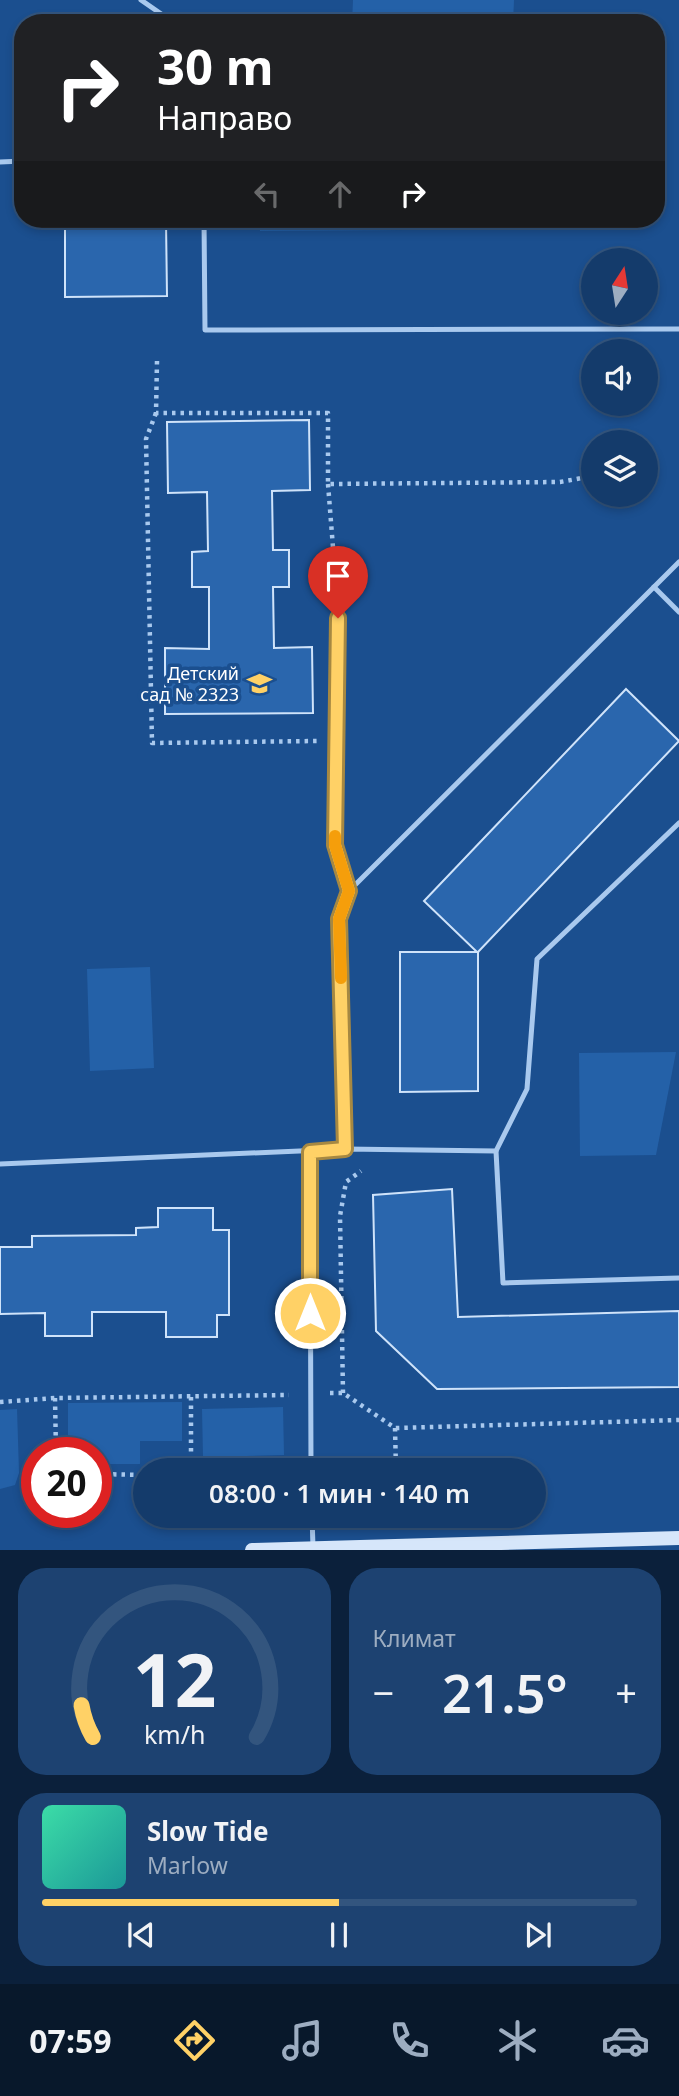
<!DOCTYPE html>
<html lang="ru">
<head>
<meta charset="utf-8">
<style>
  :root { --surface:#143b6b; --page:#1d4271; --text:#f1f3f6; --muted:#9dadc1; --line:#33557e; --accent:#ffd166 }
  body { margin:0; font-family:"Noto Sans",sans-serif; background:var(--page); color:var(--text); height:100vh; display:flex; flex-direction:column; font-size:26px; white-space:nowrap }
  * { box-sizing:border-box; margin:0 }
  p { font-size:23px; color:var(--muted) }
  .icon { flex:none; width:38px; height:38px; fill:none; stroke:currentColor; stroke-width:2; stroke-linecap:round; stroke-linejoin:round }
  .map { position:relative; height:1550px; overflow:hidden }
  .panel { display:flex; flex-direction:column; gap:18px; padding:18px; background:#0b203b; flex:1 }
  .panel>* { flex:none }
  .hud { position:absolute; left:14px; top:14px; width:651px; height:214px; border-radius:28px; box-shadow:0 4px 10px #0003,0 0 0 2px var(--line); background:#202124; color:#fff; overflow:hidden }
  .needle { width:46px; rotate:12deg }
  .tools { position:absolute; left:581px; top:248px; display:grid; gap:14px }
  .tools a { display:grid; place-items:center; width:77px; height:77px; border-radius:50%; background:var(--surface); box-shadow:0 4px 10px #0003,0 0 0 2px var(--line); font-size:35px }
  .speed { position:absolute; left:21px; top:1437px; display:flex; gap:14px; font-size:35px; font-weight:700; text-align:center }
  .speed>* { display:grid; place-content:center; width:91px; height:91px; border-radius:50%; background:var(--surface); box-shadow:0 4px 10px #0003,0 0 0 2px var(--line); line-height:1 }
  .speed .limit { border:10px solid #d22; background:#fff; color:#111 }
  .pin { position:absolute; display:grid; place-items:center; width:60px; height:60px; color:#fff; margin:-72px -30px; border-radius:50% 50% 50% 0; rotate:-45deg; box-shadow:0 0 7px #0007 }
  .pin .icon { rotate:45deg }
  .me { position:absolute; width:77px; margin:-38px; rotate:0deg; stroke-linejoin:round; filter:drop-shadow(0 0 5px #0008) }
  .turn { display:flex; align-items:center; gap:24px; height:147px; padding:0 28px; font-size:32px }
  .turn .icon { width:91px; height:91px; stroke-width:2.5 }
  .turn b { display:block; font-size:49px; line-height:60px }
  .lanes { display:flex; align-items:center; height:66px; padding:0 28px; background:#0003; justify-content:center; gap:35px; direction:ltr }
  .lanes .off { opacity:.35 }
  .big { font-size:52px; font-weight:600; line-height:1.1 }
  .panel .widget { flex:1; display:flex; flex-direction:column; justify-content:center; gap:10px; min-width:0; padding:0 24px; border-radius:28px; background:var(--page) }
  .panel .dial { align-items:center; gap:0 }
  .dial svg { height:182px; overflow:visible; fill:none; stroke:var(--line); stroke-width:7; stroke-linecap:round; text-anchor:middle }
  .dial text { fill:var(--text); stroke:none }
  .song { display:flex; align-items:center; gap:21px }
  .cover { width:84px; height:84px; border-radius:10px; background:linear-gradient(135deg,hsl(160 70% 55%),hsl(180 70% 35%)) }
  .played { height:7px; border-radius:4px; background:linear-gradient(90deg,var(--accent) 50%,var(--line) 50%) }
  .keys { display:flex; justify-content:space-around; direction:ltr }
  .heat { display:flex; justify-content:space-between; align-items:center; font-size:38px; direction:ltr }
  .panel .tiles { flex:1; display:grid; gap:18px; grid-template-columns:1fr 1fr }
  .widget:last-child { grid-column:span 2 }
  .trip { position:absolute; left:133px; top:1458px; width:413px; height:70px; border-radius:35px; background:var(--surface); box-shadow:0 4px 10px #0003,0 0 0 2px var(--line); font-weight:600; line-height:70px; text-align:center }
  .menu { display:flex; height:112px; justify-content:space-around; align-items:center; background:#08182b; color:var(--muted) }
  .menu .icon { width:49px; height:49px }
  .menu .current { color:var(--accent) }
  .menu b { font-size:32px; color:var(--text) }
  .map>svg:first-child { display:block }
  .green { fill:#2461a8 }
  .building { fill:#2a66ad; stroke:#cfe3fa; stroke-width:2 }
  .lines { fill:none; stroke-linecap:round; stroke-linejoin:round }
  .path { stroke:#a9c9ee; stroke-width:4.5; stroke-dasharray:3.5 5; stroke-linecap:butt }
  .service { stroke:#a9c9ee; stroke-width:5 }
  .secondary { stroke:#d6e6fa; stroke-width:14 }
  .route-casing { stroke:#a68842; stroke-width:18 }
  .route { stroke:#ffd166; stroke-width:12 }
  .slow { stroke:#f59e0b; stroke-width:12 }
  .labels { text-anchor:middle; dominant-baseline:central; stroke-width:7; stroke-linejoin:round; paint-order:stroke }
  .poi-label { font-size:18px; fill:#fff; stroke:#1b4f8f; text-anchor:end }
</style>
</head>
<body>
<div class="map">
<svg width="679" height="1550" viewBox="0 0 679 1550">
  <rect width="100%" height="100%" fill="#1b4f8f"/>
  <g class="green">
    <path d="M353,0H514L513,23H352Z"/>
    <path d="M260,219H548V229L260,231Z"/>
    <path d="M150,967L154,1068L90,1071L87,969Z"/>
    <path d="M676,1052L656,1155L580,1156L579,1053Z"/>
    <path d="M182,1402V1441H140V1464H96V1452H68V1403Z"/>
    <path d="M283,1407L284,1455L203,1457L202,1409Z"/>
    <path d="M17,1409L19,1473L15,1485L0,1489V1410Z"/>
  </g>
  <g class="building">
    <path d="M166,221L167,296L65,297V222Z"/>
    <path d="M309,420L310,490L272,491L273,550H289V587H273L274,648L312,647L313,713L165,714V648L209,649V587H192V552L208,551L207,492L168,493L167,422Z"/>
    <path d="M626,689L679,741L478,952V1091L400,1092V952H477L424,901Z"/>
    <path d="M452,1189L458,1317L679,1311V1387L437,1389L376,1331L373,1195Z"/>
    <path d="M158,1208H213V1230H229V1315H217V1337H166V1312H92V1336H45V1313L0,1314V1247H32V1236L136,1235V1228L158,1227Z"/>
  </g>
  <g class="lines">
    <g class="path">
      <path d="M157,361L156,413H328V484L560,482L593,476"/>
      <path d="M156,413L146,439L152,743L317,741"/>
      <path d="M646,466L660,463"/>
      <path d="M328,484L337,598"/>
      <path d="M330,1393H343L395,1428L679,1420"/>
      <path d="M343,1393L340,1216L346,1182L361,1171"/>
      <path d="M191,1397V1470"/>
      <path d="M55,1398L56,1452"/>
      <path d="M0,1402L55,1398L289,1395"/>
      <path d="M395,1428L396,1470"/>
      <path d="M96,1474L145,1475"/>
    </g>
    <g class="service">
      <path d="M141,0L167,18L170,23"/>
      <path d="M0,162L23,161"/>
      <path d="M204,219L205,330L679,329"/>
      <path d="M654,587L679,612"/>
      <path d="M338,618L335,845L349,891"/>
      <path d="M345,1149L339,919L349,891L679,562"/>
      <path d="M496,1151L503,1283L679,1278"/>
      <path d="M310,1152L311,1470"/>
      <path d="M0,1164L345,1149L496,1151L527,1089L537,959L679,823"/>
      <path d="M312,1516L313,1547"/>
    </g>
    <path class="secondary" d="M252,1550L679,1538"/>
  </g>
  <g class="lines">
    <defs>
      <path id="route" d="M310,1313V1152L345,1149L339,919L349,891L335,845L338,618"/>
    </defs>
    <use href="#route" class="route-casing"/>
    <use href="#route" class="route"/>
    <path class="slow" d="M335,836V845L349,891L339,919L341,978"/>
  </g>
  <defs>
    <symbol id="school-bare" viewBox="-9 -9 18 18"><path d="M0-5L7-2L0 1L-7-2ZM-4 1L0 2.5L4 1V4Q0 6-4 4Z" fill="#ffd166" stroke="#1b4f8f" stroke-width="2.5" paint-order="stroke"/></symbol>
  </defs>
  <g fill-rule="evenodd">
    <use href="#school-bare" x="242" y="666" width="35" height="35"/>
  </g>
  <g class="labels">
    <g class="poi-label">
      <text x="239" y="673">Детский<tspan x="239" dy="21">сад № 2323</tspan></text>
    </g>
  </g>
</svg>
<div class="tools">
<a><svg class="needle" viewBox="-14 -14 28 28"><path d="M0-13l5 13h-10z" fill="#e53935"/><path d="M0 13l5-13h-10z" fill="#9dadc1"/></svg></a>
<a><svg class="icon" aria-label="sound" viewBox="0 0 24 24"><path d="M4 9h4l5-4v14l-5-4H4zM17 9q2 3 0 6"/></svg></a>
<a><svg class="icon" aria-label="layers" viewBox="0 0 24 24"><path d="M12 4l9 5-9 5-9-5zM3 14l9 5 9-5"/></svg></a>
</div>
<div class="speed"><div class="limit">20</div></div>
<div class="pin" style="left:338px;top:618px;background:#d93025"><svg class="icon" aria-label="arrive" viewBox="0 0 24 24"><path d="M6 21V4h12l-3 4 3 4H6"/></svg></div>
<svg class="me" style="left:310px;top:1313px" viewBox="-20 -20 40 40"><circle r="17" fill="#ffd166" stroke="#fff" stroke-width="3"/><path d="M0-11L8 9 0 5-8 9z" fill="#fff"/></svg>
<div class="trip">08:00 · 1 мин · 140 m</div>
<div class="hud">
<div class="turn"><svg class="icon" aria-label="right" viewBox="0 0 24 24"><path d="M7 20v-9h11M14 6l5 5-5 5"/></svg><div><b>30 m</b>Направо</div></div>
<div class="lanes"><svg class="icon off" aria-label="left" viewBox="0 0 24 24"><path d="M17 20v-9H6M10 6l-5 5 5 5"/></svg><svg class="icon off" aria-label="ahead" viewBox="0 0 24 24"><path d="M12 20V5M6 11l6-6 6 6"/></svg><svg class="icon" aria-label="right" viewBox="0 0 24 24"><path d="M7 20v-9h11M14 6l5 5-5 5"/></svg></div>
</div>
</div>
<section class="panel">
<div class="tiles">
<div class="widget dial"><svg viewBox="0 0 100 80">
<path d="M14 69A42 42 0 1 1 86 69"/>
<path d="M14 69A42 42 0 0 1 9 55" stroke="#ffd166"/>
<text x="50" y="56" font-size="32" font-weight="700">12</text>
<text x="50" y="72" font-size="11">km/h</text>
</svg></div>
<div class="widget"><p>Климат</p>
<div class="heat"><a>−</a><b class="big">21.5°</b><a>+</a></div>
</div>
<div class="widget">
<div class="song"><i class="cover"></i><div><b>Slow Tide</b><p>Marlow</p></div></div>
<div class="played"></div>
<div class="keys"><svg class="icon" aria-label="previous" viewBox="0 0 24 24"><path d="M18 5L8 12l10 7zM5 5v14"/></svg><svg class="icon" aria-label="pause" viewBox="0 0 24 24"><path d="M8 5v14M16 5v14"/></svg><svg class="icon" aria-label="next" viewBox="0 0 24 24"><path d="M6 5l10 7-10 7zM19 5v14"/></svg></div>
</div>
</div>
</section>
<nav class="menu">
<b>07:59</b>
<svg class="icon current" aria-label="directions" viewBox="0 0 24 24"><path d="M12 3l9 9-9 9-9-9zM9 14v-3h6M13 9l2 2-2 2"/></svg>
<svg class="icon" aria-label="music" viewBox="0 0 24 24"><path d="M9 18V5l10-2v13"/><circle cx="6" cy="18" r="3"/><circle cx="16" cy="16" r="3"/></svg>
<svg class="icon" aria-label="phone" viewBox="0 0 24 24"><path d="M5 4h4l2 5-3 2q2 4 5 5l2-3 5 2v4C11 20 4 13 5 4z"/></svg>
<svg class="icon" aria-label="climate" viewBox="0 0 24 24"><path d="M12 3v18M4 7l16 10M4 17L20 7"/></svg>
<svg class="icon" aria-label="car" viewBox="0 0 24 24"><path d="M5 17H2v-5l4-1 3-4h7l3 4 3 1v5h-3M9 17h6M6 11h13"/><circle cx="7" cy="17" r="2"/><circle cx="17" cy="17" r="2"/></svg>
</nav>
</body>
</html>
